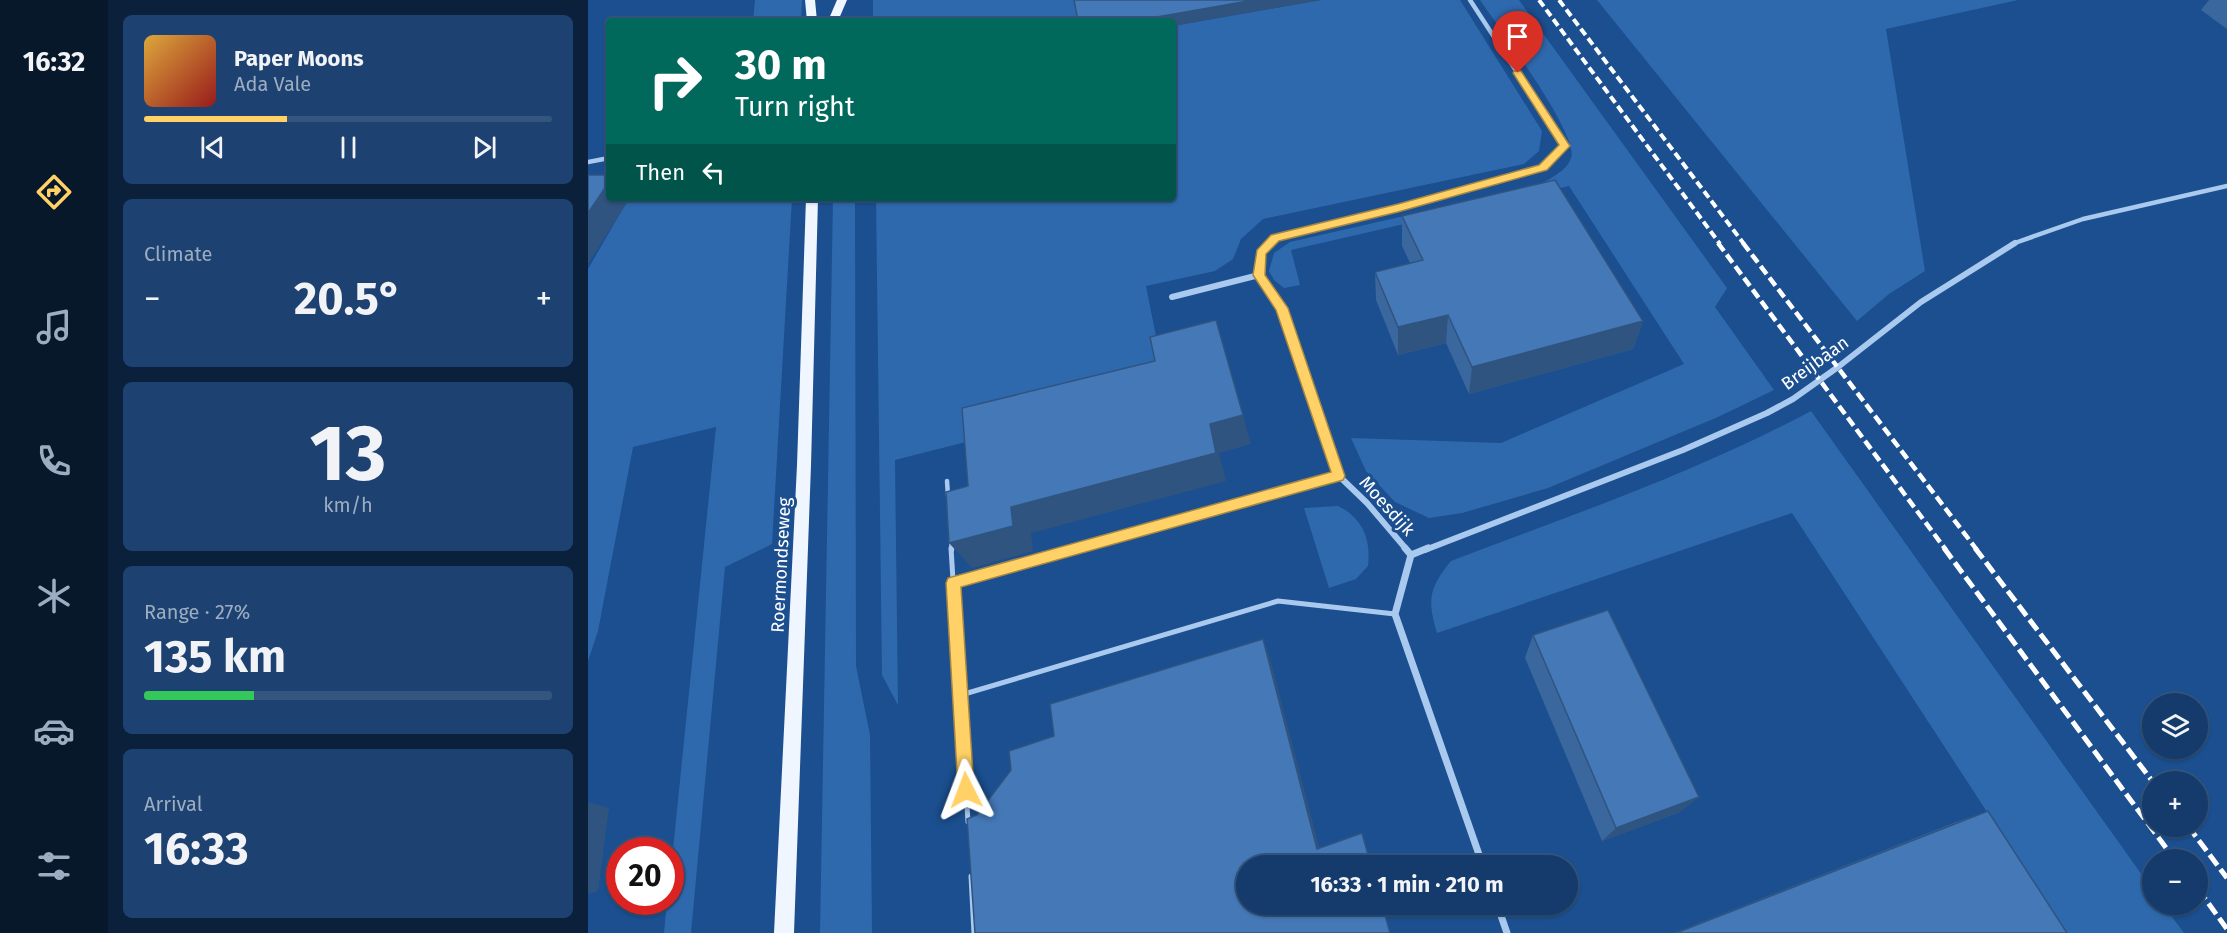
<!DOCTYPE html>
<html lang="en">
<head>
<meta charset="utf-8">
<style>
  :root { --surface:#143b6b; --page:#1d4271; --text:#f1f3f6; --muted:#9dadc1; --line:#33557e; --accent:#ffd166 }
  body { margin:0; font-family:"Fira Sans",sans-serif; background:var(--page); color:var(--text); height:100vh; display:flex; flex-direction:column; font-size:22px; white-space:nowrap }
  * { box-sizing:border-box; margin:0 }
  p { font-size:20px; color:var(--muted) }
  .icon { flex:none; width:33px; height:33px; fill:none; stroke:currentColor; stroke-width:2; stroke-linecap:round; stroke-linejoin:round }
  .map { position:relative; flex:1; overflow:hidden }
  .panel { display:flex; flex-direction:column; gap:15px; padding:15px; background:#0b203b; width:480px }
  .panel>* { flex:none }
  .banner { position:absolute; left:18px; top:18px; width:570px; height:183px; border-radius:6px; box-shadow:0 2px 4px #0004,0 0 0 2px var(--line); background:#00695c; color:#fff; overflow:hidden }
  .fabs { position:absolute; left:1554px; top:693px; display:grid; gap:12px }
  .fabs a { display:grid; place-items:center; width:66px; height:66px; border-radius:50%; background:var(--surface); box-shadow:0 2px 4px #0004,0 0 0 2px var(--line); font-size:30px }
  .speed { position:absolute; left:18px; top:837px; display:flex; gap:12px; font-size:30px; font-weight:700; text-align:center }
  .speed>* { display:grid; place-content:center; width:78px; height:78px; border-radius:50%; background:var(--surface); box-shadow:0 2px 4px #0004,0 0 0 2px var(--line); line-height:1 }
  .speed .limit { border:9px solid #d22; background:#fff; color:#111 }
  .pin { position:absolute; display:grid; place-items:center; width:51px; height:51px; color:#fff; margin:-62px -26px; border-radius:50% 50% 50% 0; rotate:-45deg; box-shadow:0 0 6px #0007 }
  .pin .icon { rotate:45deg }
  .me { position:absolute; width:66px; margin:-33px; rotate:357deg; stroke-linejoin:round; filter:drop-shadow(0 0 4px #0008) }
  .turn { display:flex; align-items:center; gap:21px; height:126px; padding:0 30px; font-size:27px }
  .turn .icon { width:78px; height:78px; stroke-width:2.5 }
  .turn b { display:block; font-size:42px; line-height:51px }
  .then { display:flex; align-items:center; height:57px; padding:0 30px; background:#0003; gap:12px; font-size:22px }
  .big { font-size:45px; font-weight:700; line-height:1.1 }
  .panel .widget { flex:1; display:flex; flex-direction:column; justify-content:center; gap:9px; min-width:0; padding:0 21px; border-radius:9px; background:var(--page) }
  .panel .dial { align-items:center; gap:0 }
  .dial b { font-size:78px; line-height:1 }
  .song { display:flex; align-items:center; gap:18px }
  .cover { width:72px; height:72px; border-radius:9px; background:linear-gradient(135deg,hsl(40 70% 55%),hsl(0 70% 35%)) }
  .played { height:6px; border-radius:3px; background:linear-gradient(90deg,var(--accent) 35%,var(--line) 35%) }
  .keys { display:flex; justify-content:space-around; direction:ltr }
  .heat { display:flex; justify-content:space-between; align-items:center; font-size:33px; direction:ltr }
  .charge { height:9px; border-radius:4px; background:linear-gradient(90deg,#34c759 27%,var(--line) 0) }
  .trip { position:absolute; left:648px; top:855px; width:342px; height:60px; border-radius:30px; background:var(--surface); box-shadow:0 2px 4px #0004,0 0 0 2px var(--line); font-weight:700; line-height:60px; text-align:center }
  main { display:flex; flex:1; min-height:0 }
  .dock { display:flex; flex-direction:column; width:108px; justify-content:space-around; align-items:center; background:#08182b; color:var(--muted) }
  .dock .icon { width:42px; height:42px }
  .dock .active { color:var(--accent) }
  .dock b { font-size:27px; color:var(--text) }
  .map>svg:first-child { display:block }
  .green { fill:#2e69ad }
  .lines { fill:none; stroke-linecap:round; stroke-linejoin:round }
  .lane-far1 { stroke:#a9c9ee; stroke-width:4.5 }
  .lane { stroke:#a9c9ee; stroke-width:5 }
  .street-far2 { stroke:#a9c9ee; stroke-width:4.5 }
  .street-far1 { stroke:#a9c9ee; stroke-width:6 }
  .street { stroke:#a9c9ee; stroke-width:7 }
  .primary { fill:#f0f6ff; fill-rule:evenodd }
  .rail-far2 { stroke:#fff; stroke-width:4; stroke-dasharray:8 4; stroke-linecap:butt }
  .rail-far1 { stroke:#fff; stroke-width:4.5; stroke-dasharray:10 4.5; stroke-linecap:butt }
  .rail { stroke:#fff; stroke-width:5; stroke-dasharray:13 5; stroke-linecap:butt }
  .wall { fill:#3a679d }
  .shaded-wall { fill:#305480 }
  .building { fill:#4478b7; stroke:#305480; stroke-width:1.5 }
  .route { fill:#ffd166; stroke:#a68842; stroke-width:1.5 }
  .labels { text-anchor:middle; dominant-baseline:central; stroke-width:6; stroke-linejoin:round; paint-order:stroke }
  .street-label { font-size:18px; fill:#fff; stroke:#1b4f8f }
</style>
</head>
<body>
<main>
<nav class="dock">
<b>16:32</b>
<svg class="icon active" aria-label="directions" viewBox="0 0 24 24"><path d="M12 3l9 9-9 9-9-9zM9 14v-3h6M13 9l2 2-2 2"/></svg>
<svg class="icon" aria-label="music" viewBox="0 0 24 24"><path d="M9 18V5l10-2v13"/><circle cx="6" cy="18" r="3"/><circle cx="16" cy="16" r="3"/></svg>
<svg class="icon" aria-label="phone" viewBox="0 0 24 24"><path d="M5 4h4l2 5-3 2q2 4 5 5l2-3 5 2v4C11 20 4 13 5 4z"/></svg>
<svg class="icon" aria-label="climate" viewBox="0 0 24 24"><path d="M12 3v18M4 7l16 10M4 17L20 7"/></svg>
<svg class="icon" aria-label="car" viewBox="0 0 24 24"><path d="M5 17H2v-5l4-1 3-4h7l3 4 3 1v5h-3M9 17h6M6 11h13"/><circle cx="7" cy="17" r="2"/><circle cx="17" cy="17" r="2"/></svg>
<svg class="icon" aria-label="filters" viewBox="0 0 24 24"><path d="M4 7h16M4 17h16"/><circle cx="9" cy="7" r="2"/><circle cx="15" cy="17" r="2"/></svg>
</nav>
<section class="panel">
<div class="widget">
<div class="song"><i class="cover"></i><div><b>Paper Moons</b><p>Ada Vale</p></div></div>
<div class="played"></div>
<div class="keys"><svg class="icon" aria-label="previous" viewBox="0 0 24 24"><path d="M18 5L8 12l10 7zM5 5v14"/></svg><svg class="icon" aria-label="pause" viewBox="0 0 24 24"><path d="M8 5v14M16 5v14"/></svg><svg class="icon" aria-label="next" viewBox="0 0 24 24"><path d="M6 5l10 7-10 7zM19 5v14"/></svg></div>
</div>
<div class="widget"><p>Climate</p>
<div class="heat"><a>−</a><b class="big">20.5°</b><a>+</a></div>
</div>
<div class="widget dial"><b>13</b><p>km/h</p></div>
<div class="widget"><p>Range · 27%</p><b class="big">135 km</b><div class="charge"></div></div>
<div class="widget"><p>Arrival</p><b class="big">16:33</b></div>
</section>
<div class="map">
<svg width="1639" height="933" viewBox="0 0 1639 933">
  <rect width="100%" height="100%" fill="#1b4f8f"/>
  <g class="green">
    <path d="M167,0H214L213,21H165Z"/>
    <path d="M285,0H487L491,21H285Z"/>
    <path d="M733,0H872L954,131L951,151L936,164L675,219L653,239L645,259L627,271L558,286L579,391L307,460L310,705L294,675L288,198H585V26Z"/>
    <path d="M892,0H931L1139,288L1127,307L1186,390L1130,417L960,488L874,513L841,518L807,502L778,471L763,438L913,443L1096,364L981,186L703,250L712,285L696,288L686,280L681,271L686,253L702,242L952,185C962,178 979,171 983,158C992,136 909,25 892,0Z"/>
    <path d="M1009,0H1430L1298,29L1337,271L1301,294L1269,321Z"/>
    <path d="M41,198H204L184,544L137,567L103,933H76L79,902H82L83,869L128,427L45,447L10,631L0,661V269Z"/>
    <path d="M245,198H267L268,666L282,735L284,933H232Z"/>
    <path d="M1223,411L1564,889V904L1575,905L1596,933H1478L1204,513L849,633C839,599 841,588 863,561C984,515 1109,472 1223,411Z"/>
    <path d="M750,506C775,518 783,540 780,566L768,579L741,588L716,508Z"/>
  </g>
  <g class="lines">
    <g class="lane-far1">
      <path d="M359,481L360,496"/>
      <path d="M363,540L364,550"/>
      <path d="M486,550L751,476"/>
    </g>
    <g class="lane">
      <path d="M363,548L380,822"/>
      <path d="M366,583L491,548"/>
      <path d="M373,695L690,601L807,614"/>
      <path d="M383,876L386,933"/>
    </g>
    <g class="street-far2">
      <path d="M0,162L21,158"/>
      <path d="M681,244L687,238L810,208L955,167L977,146L882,0"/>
      <path d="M1424,244L1495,219L1639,186"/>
    </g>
    <g class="street-far1">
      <path d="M671,275L673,253L683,243"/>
      <path d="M584,297L671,275L694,308L751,476L779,503L819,550"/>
      <path d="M837,550L1095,450L1179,413L1205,399L1250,367L1333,302L1427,243"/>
    </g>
    <g class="street">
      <path d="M817,548L823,555"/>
      <path d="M823,555L840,548"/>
      <path d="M823,555L807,614L895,866"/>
      <path d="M909,904L919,933"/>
    </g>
    <g class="primary">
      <path d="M217,0H227L229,21H219Z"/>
      <path d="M249,0H259L250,21H240Z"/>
      <path d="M218,198H230L223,465L206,933H186L209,465Z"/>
    </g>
    <g class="rail-far2">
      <path d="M951,0L1132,244"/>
      <path d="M971,0L1156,244"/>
    </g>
    <g class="rail-far1">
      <path d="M1130,243L1358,550"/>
      <path d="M1155,243L1389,550"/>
    </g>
    <g class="rail">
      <path d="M1356,548L1587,860"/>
      <path d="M1387,548L1565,782"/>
      <path d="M1600,826L1639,878"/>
      <path d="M1610,889L1639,929"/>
    </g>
  </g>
  <g class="wall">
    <path d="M1621,0H1639V29L1613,10Z"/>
    <path d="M814,216L1055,321L1045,349L881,394L858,343L810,355L788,300L787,272L822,263L814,246Z"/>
    <path d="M945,635L1092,812L1014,841L937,658Z"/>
    <path d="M1400,811L1479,933H1086L1368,822Z"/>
  </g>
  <g class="shaded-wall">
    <path d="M666,0H733L585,26V21H546Z"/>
    <path d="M21,182V198H42L0,264V213Z"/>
    <path d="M860,315L858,343L810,355V327Z"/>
    <path d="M1055,321L1045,349L881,394L884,367Z"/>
    <path d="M655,415L663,444L631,453L638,481L443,533L445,551L384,568L361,543L423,507L622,424Z"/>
    <path d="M675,639L682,658L734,858L729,849Z"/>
    <path d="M1111,797L1092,812L1014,841L1028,828Z"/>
    <path d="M0,802L21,808L10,891L0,894Z"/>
  </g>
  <g class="building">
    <path d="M486,0H666L546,21H490Z"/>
    <path d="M0,175H21V182L0,213Z"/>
    <path d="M967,180L1055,321L884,367L860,315L810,327L787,272L835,260L814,216Z"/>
    <path d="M628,320L655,415L622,424L628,453L423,507L425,526L361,543L358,492L380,486L374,408L567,361L562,337Z"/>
    <path d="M1020,610L1111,797L1028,828L945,635Z"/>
    <path d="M675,639L729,849L774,833L783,866H658V904H794L802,933H387L379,819L389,815L423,770L421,751L466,736L462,704Z"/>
    <path d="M1400,811L1479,933H1088Z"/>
  </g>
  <path class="route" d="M926,71H933L982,146L959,170L810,212L691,241L678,254L677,275L700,308L757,476L755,480L373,587L386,790L384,796L378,799L372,796L370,790L358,583L360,578L743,472L688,310L665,275L669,250L683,235L810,204L951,165L971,145L925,73Z"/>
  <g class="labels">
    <g class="street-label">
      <text transform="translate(1227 363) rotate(-36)">Breijbaan</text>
      <text transform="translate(799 506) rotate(48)">Moesdijk</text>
      <text transform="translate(193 565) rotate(-87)">Roermondseweg</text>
    </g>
  </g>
</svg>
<div class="fabs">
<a><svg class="icon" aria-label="layers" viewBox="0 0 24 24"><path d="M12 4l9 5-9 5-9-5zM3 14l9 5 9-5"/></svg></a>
<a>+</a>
<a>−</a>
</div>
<div class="speed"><div class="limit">20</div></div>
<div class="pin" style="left:930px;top:73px;background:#d93025"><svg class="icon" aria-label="arrive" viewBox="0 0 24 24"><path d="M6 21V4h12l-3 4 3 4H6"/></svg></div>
<svg class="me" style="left:378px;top:790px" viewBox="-20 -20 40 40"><path d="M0-17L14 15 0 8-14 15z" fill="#ffd166" stroke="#fff" stroke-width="4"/></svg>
<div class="trip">16:33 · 1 min · 210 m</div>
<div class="banner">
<div class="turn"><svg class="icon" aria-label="right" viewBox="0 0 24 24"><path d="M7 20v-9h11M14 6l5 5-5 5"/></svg><div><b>30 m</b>Turn right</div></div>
<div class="then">Then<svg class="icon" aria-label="left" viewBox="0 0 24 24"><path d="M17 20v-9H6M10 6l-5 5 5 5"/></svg></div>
</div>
</div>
</main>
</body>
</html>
